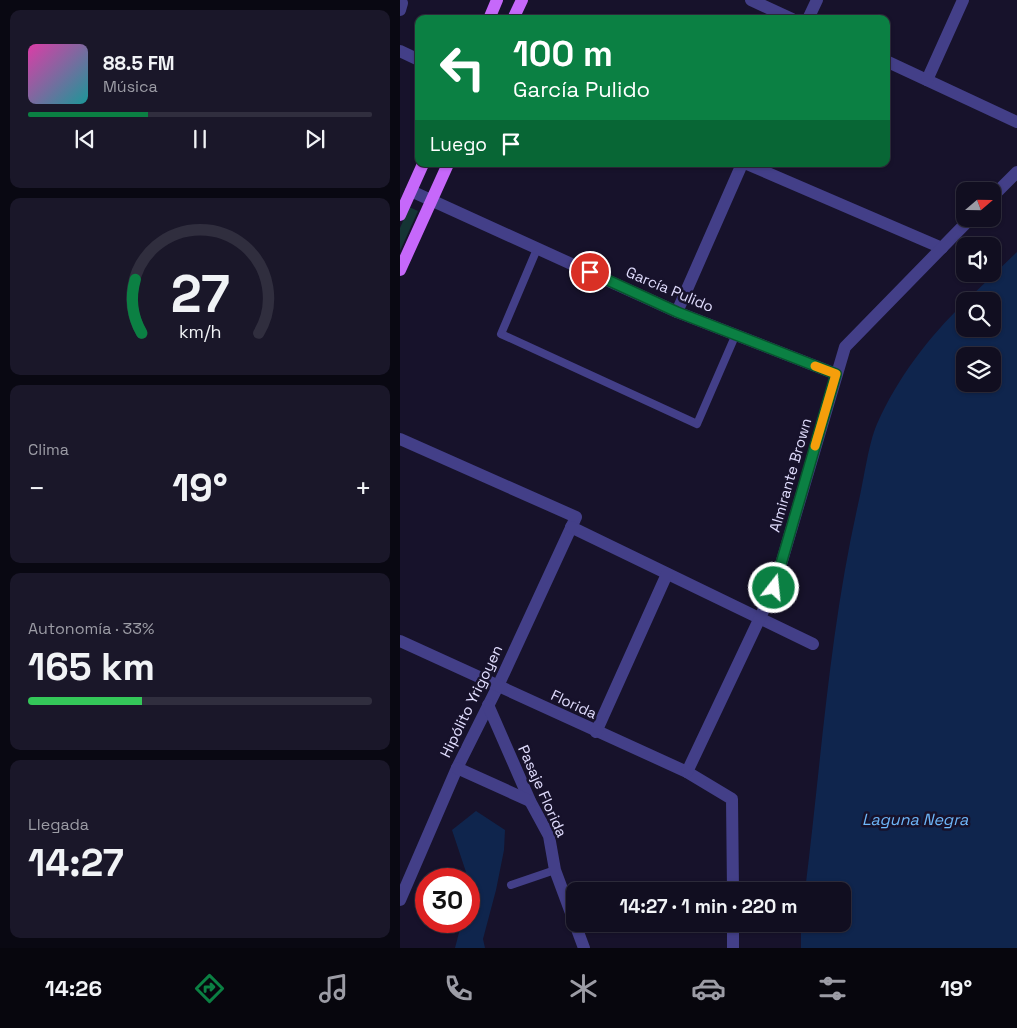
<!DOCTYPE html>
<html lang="es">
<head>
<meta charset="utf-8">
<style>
  :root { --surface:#110e20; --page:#1a1729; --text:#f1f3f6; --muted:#9c9ca5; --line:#302e3e; --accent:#0b8043 }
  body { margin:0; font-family:"Space Grotesk",sans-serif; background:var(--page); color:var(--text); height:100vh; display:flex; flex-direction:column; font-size:19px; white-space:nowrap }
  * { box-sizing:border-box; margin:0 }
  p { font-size:16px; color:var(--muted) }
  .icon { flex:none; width:28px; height:28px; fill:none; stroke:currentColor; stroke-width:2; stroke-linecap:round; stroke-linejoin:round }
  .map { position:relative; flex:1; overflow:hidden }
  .details { display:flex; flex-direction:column; gap:10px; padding:10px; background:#090812; width:400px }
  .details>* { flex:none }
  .top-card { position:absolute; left:15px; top:15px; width:475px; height:152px; border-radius:10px; box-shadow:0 1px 4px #0004,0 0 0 1px var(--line); background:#0b8043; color:#fff; overflow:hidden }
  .needle { width:32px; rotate:70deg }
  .fabs { position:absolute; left:556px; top:182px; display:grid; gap:10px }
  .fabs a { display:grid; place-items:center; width:45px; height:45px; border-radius:10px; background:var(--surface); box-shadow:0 1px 4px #0004,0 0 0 1px var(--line); font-size:25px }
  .speed { position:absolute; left:15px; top:868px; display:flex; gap:10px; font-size:25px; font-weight:700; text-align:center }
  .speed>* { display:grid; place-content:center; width:65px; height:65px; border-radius:50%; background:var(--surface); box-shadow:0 1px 4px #0004,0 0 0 1px var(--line); line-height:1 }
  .speed .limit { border:8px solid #d22; background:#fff; color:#111 }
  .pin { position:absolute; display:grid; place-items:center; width:42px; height:42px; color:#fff; margin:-21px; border:2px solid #fff; border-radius:50%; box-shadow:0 1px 5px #0007 }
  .me { position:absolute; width:55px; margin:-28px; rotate:16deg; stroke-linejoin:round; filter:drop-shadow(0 0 4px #0008) }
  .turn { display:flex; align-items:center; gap:18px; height:105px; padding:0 15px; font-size:22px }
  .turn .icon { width:65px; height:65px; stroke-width:2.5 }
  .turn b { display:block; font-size:35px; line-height:42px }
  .then { display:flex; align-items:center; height:48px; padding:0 15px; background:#0003; gap:10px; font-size:19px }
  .big { font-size:38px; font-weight:700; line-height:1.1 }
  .details .card { flex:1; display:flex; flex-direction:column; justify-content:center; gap:8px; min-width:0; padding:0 18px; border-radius:10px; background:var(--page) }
  .details .dial { align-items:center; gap:0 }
  .dial svg { height:130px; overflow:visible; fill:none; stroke:var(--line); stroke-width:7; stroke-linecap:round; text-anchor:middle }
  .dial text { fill:var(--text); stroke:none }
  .song { display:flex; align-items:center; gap:15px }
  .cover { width:60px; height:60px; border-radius:8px; background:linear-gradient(135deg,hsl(320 70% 55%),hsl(180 70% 35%)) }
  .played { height:5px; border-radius:2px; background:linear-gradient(90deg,var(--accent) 35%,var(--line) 35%) }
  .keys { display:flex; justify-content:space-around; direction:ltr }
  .heat { display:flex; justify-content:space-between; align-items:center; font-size:28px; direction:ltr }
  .charge { height:8px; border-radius:4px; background:linear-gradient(90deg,#34c759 33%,var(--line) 0) }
  .trip { position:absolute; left:166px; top:882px; width:285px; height:50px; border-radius:10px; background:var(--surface); box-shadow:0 1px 4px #0004,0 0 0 1px var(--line); font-weight:700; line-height:50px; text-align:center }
  .dock { display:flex; height:80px; justify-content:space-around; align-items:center; background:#07060d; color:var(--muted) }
  .dock .icon { width:35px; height:35px }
  .dock .active { color:var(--accent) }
  .dock b { font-size:22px; color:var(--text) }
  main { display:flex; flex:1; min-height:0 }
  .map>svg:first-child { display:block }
  .green { fill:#153434 }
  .water { fill:#0f254d; fill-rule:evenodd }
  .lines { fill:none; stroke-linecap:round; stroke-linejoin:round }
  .lane { stroke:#433f88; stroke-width:8 }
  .street { stroke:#433f88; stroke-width:12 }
  .primary { stroke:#c668fa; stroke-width:12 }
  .route-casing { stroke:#07532c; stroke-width:12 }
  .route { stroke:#0b8043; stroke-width:9 }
  .slow { stroke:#f59e0b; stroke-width:9 }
  .labels { text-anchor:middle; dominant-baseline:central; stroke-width:5; stroke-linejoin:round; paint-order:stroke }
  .street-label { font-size:15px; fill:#e1ddfe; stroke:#17122b }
  .water-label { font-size:16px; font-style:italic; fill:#6eb7fa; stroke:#17122b }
</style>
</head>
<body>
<main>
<section class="details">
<div class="card">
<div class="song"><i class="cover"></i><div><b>88.5 FM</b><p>Música</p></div></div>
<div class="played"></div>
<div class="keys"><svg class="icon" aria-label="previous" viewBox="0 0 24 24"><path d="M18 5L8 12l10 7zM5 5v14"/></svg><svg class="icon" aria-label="pause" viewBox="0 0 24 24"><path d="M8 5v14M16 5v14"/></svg><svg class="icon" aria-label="next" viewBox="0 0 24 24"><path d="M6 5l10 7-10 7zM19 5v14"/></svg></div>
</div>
<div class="card dial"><svg viewBox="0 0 100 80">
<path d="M14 69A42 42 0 1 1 86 69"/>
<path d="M14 69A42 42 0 0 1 10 36" stroke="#0b8043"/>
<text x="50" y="56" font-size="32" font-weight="700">27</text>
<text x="50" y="72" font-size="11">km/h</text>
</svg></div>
<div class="card"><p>Clima</p>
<div class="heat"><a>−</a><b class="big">19°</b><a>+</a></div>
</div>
<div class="card"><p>Autonomía · 33%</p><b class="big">165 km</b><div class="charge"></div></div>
<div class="card"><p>Llegada</p><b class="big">14:27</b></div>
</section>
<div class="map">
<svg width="617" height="948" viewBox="0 0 617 948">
  <rect width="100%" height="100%" fill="#17122b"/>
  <path class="green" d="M9,207L18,211L0,251V228Z"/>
  <g class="water">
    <path d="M617,252V948H401V924H442V891H405C421,763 429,635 457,509C463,486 468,444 477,424C498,377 528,338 565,302V329H592V301H566ZM565,356H592V384H565Z"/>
    <path d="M76,811L105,830L104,850L96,890L83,939L85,948H55L62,921H69V897L71,887L52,830Z"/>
  </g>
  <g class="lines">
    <g class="lane">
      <path d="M137,249L101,334L297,424L336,334"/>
      <path d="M111,885L155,870"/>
    </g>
    <g class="street">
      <path d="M351,0L392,19"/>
      <path d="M0,10L2,3L0,0"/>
      <path d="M408,19L417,0"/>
      <path d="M0,51L19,60"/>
      <path d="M486,61L617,122"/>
      <path d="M527,80L563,0"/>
      <path d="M347,164L542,248"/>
      <path d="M11,191L277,312L436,374"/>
      <path d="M592,197L617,172"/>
      <path d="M277,312L342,164"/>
      <path d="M0,439L176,517L98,686L57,768L0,900"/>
      <path d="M171,527L413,644"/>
      <path d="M0,641L287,772L332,799L333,891"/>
      <path d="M88,705L130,801L149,836L155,870L184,948"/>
      <path d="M196,732L267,574"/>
      <path d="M57,768L130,801"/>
      <path d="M287,772L374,588L445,347L570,219"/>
      <path d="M333,924V948"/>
    </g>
    <g class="primary">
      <path d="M89,19L97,0"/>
      <path d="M113,19L122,0"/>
      <path d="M0,215L23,164"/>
      <path d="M0,270L48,164"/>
    </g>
  </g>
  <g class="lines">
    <defs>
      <path id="route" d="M190,272L277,312L436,374L374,588"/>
    </defs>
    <use href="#route" class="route-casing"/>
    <use href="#route" class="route"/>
    <path class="slow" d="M415,366L436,374L415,446"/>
  </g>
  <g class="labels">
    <g class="street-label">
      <text transform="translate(270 289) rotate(23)">García Pulido</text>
      <text transform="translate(390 475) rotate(-74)">Almirante Brown</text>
      <text transform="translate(71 701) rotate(-64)">Hipólito Yrigoyen</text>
      <text transform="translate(174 704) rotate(25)">Florida</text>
      <text transform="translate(143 791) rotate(66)">Pasaje Florida</text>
    </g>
    <g class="water-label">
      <text x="515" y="819">Laguna Negra</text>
    </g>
  </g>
</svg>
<div class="fabs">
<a><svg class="needle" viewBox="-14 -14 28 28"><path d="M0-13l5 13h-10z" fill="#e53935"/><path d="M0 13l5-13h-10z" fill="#9c9ca5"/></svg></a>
<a><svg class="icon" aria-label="sound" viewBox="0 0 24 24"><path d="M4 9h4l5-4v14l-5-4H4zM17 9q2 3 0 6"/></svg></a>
<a><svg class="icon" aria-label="search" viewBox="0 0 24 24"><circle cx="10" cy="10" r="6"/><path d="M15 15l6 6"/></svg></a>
<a><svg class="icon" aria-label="layers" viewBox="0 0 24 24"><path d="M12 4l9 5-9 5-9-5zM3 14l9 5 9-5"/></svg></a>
</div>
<div class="speed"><div class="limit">30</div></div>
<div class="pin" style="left:190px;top:272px;background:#d93025"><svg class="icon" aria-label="arrive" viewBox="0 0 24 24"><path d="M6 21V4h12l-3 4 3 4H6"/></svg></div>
<svg class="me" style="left:374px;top:588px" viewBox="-20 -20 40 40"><circle r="17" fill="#0b8043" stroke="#fff" stroke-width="3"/><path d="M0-11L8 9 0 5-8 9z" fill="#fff"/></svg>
<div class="trip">14:27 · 1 min · 220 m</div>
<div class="top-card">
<div class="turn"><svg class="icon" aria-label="left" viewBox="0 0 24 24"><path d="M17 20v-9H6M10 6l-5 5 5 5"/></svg><div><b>100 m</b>García Pulido</div></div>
<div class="then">Luego<svg class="icon" aria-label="arrive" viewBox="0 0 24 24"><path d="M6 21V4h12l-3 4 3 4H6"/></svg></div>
</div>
</div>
</main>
<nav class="dock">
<b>14:26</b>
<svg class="icon active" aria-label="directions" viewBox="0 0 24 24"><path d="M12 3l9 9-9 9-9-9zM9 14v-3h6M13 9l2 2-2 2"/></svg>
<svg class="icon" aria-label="music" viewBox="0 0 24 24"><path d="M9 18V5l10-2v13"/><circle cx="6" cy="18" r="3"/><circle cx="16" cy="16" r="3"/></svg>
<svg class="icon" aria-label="phone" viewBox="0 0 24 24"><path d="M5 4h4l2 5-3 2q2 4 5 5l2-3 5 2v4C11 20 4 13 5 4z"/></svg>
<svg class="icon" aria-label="climate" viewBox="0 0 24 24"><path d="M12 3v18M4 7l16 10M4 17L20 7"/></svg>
<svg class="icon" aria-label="car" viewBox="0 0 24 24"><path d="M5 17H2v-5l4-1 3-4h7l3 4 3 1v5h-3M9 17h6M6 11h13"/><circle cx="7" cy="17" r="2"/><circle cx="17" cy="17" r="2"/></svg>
<svg class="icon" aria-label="filters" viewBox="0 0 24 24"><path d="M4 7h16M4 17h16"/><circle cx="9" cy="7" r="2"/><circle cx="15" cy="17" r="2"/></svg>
<b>19°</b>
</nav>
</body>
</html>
